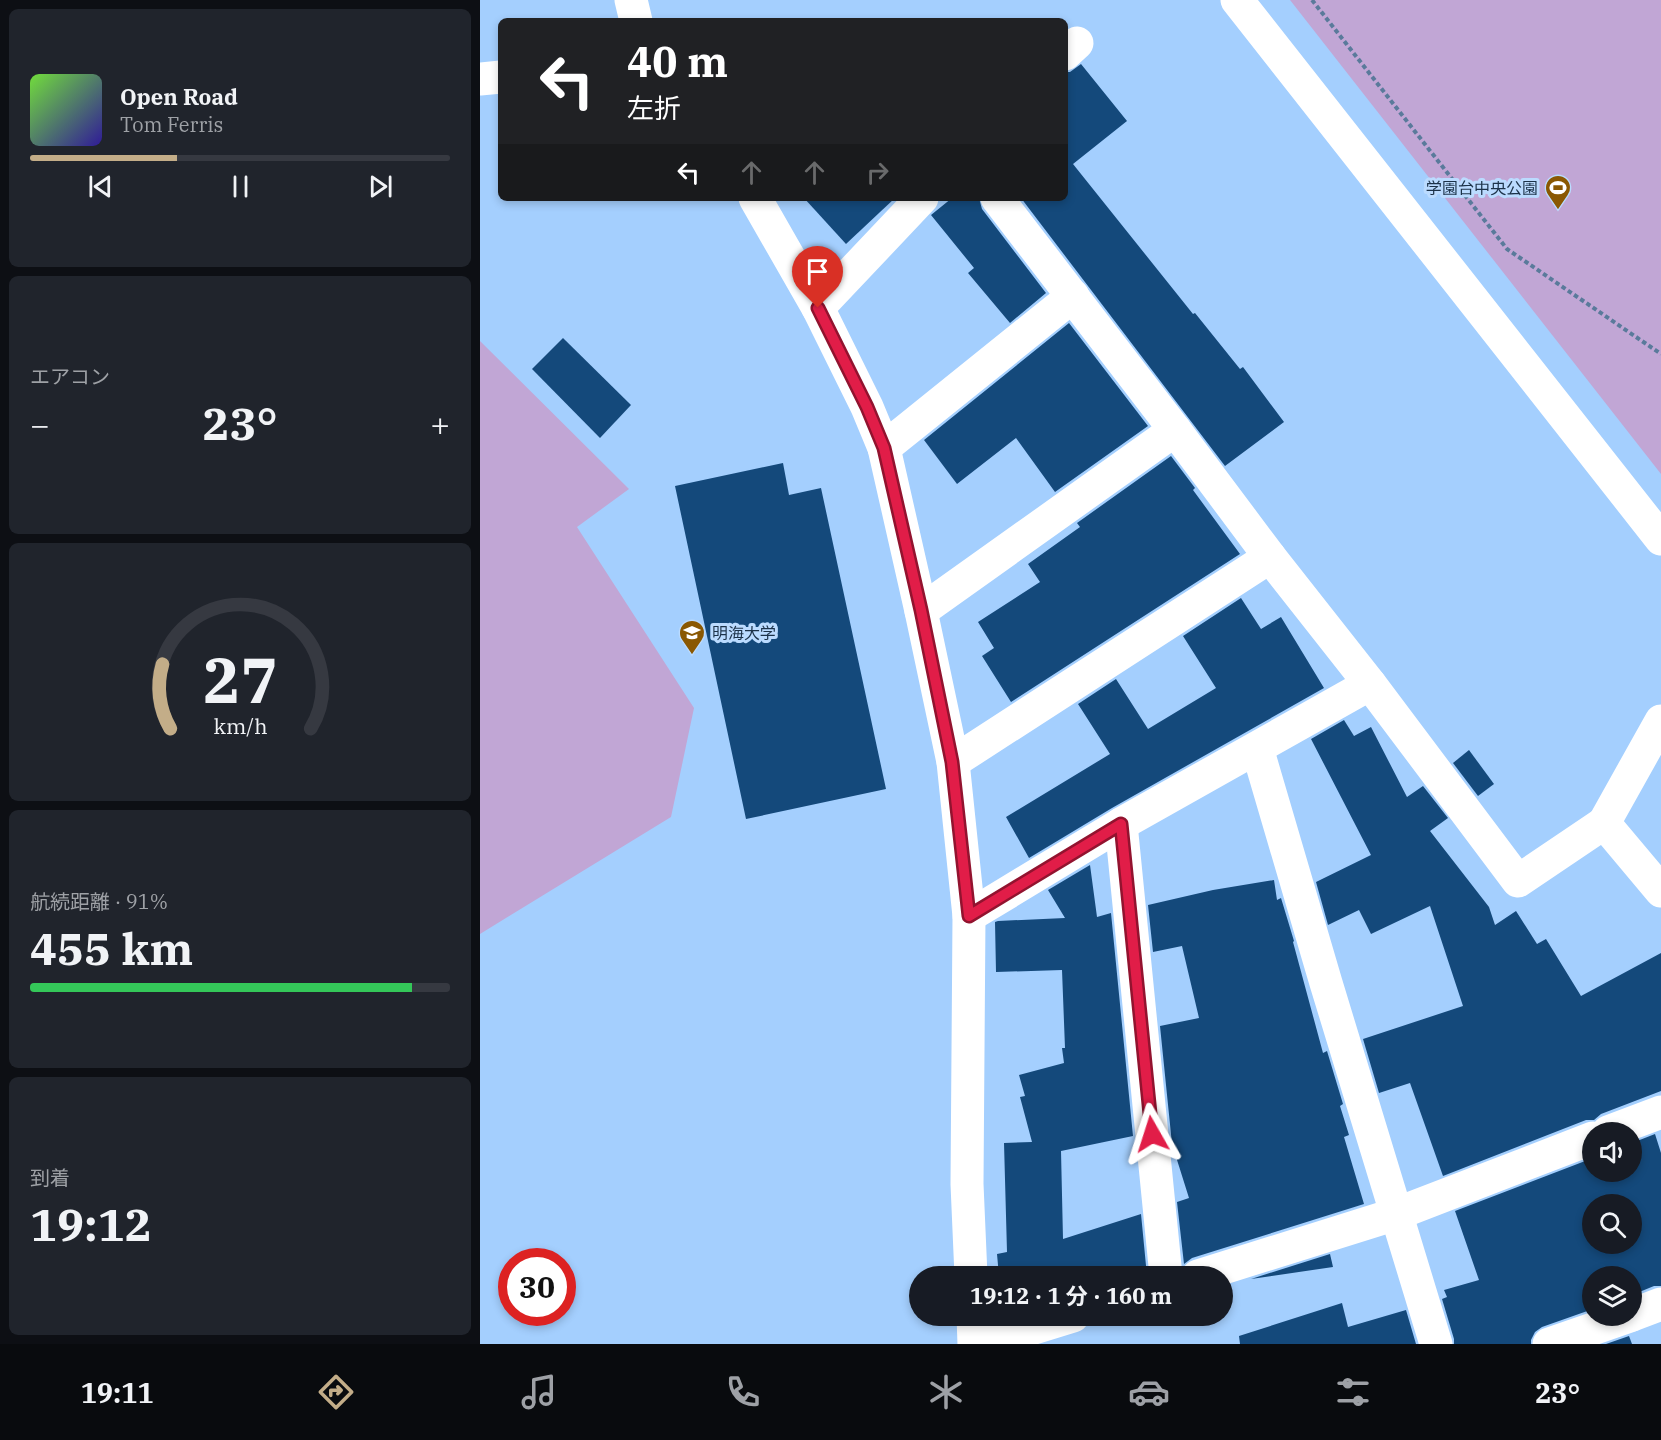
<!DOCTYPE html>
<html lang="ja">
<head>
<meta charset="utf-8">
<style>
  :root { --surface:#171b24; --page:#20242c; --text:#f1f3f6; --muted:#9ea1a6; --line:#363941; --accent:#c3ad88 }
  body { margin:0; font-family:"IBM Plex Serif","Noto Sans JP",serif; background:var(--page); color:var(--text); height:100vh; display:flex; flex-direction:column; font-size:22px; white-space:nowrap }
  * { box-sizing:border-box; margin:0 }
  p { font-size:20px; color:var(--muted) }
  .icon { flex:none; width:33px; height:33px; fill:none; stroke:currentColor; stroke-width:2; stroke-linecap:round; stroke-linejoin:round }
  .map { position:relative; flex:1; overflow:hidden }
  .side { display:flex; flex-direction:column; gap:9px; padding:9px; background:#0d0f14; width:480px }
  .side>* { flex:none }
  .top-card { position:absolute; left:18px; top:18px; width:570px; height:183px; border-radius:9px; box-shadow:0 3px 9px #0003; background:#202124; color:#fff; overflow:hidden }
  .controls { position:absolute; left:1102px; top:1122px; display:grid; gap:12px }
  .controls a { display:grid; place-items:center; width:60px; height:60px; border-radius:50%; background:var(--surface); box-shadow:0 3px 9px #0003; font-size:30px }
  .speed { position:absolute; left:18px; top:1248px; display:flex; gap:12px; font-size:30px; font-weight:700; text-align:center }
  .speed>* { display:grid; place-content:center; width:78px; height:78px; border-radius:50%; background:var(--surface); box-shadow:0 3px 9px #0003; line-height:1 }
  .speed .limit { border:9px solid #d22; background:#fff; color:#111 }
  .pin { position:absolute; display:grid; place-items:center; width:51px; height:51px; color:#fff; margin:-62px -26px; border-radius:50% 50% 50% 0; rotate:-45deg; box-shadow:0 0 6px #0007 }
  .pin .icon { rotate:45deg }
  .me { position:absolute; width:66px; margin:-33px; rotate:354deg; stroke-linejoin:round; filter:drop-shadow(0 0 4px #0008) }
  .turn { display:flex; align-items:center; gap:21px; height:126px; padding:0 30px; font-size:27px }
  .turn .icon { width:78px; height:78px; stroke-width:2.5 }
  .turn b { display:block; font-size:42px; line-height:51px }
  .lanes { display:flex; align-items:center; height:57px; padding:0 30px; background:#0003; justify-content:center; gap:30px; direction:ltr }
  .lanes .off { opacity:.35 }
  .big { font-size:45px; font-weight:700; line-height:1.1 }
  .side .tile { flex:1; display:flex; flex-direction:column; justify-content:center; gap:9px; min-width:0; padding:0 21px; border-radius:9px; background:var(--page) }
  .side .dial { align-items:center; gap:0 }
  .dial svg { height:156px; overflow:visible; fill:none; stroke:var(--line); stroke-width:7; stroke-linecap:round; text-anchor:middle }
  .dial text { fill:var(--text); stroke:none }
  .song { display:flex; align-items:center; gap:18px }
  .cover { width:72px; height:72px; border-radius:9px; background:linear-gradient(135deg,hsl(100 70% 55%),hsl(250 70% 35%)) }
  .played { height:6px; border-radius:3px; background:linear-gradient(90deg,var(--accent) 35%,var(--line) 35%) }
  .keys { display:flex; justify-content:space-around; direction:ltr }
  .heat { display:flex; justify-content:space-between; align-items:center; font-size:33px; direction:ltr }
  .charge { height:9px; border-radius:4px; background:linear-gradient(90deg,#34c759 91%,var(--line) 0) }
  .trip { position:absolute; left:429px; top:1266px; width:324px; height:60px; border-radius:30px; background:var(--surface); box-shadow:0 3px 9px #0003; font-weight:700; line-height:60px; text-align:center }
  .tabs { display:flex; height:96px; justify-content:space-around; align-items:center; background:#090b0e; color:var(--muted) }
  .tabs .icon { width:42px; height:42px }
  .tabs .on { color:var(--accent) }
  .tabs b { font-size:27px; color:var(--text) }
  main { display:flex; flex:1; min-height:0 }
  .map>svg:first-child { display:block }
  .green { fill:#c1a6d5 }
  .building { fill:#14497b; fill-rule:evenodd }
  .lines { fill:none; stroke-linecap:round; stroke-linejoin:round }
  .path { stroke:#5a7a9b; stroke-width:4; stroke-dasharray:4.5 3; stroke-linecap:butt }
  .minor { stroke:#fff; stroke-width:33 }
  .route-casing { stroke:#92132f; stroke-width:15 }
  .route { stroke:#e11d48; stroke-width:10 }
  .labels { text-anchor:middle; dominant-baseline:central; stroke-width:6; stroke-linejoin:round; paint-order:stroke }
  .poi-label { font-size:16px; fill:#1c3249; stroke:#bbdbff; text-anchor:end }
</style>
</head>
<body>
<main>
<section class="side">
<div class="tile">
<div class="song"><i class="cover"></i><div><b>Open Road</b><p>Tom Ferris</p></div></div>
<div class="played"></div>
<div class="keys"><svg class="icon" aria-label="previous" viewBox="0 0 24 24"><path d="M18 5L8 12l10 7zM5 5v14"/></svg><svg class="icon" aria-label="pause" viewBox="0 0 24 24"><path d="M8 5v14M16 5v14"/></svg><svg class="icon" aria-label="next" viewBox="0 0 24 24"><path d="M6 5l10 7-10 7zM19 5v14"/></svg></div>
</div>
<div class="tile"><p>エアコン</p>
<div class="heat"><a>−</a><b class="big">23°</b><a>+</a></div>
</div>
<div class="tile dial"><svg viewBox="0 0 100 80">
<path d="M14 69A42 42 0 1 1 86 69"/>
<path d="M14 69A42 42 0 0 1 10 36" stroke="#c3ad88"/>
<text x="50" y="56" font-size="32" font-weight="700">27</text>
<text x="50" y="72" font-size="11">km/h</text>
</svg></div>
<div class="tile"><p>航続距離 · 91%</p><b class="big">455 km</b><div class="charge"></div></div>
<div class="tile"><p>到着</p><b class="big">19:12</b></div>
</section>
<div class="map">
<svg width="1181" height="1344" viewBox="0 0 1181 1344">
  <rect width="100%" height="100%" fill="#a4cffe"/>
  <g class="green">
    <path d="M810,0H1181V474Z"/>
    <path d="M0,341L149,489L97,527L214,708L191,817L0,934Z"/>
  </g>
  <g class="building">
    <path d="M601,64L647,121L593,164L713,314L715,313L760,369L763,367L804,422L745,466L541,198H585V72H590Z"/>
    <path d="M324,198H415L366,244Z"/>
    <path d="M472,198H499L502,209L566,293L530,323L488,273L494,268L451,215Z"/>
    <path d="M589,323L668,426L575,492L536,438L477,484L444,440Z"/>
    <path d="M83,338L151,405L120,438L52,369Z"/>
    <path d="M691,456L715,488L713,490L760,554L531,702L502,656L514,648L498,622L560,582L548,564L600,527L597,523Z"/>
    <path d="M303,463L309,495L341,488L406,789L266,819L195,486Z"/>
    <path d="M761,598L781,629L801,617L844,688L632,808L549,858L526,817L630,754L598,704L636,679L668,729L736,688L703,636Z"/>
    <path d="M864,720L874,736L891,727L927,797L943,786L968,818L950,831L1009,907L1015,925L1036,911L1057,944L1066,939L1101,996L1181,953V1091L1121,1114L1114,1120H1106L963,1176L930,1083L899,1093L883,1039L983,1006L950,906L891,934L879,910L848,925L836,882L891,855L831,739Z"/>
    <path d="M989,750L1014,784L998,796L973,763Z"/>
    <path d="M610,865L617,917L631,913L653,1136L581,1151L583,1239L661,1214L667,1276H519L517,1254L527,1252L524,1143L552,1142L540,1097L545,1096L539,1075L584,1063L582,1048H585L582,970L516,972L515,922L518,921L585,918L568,890Z"/>
    <path d="M794,880L797,900L801,898L814,941L813,942L843,1053L847,1051L863,1104L860,1106L869,1135L864,1137L884,1204L712,1258L704,1264L697,1202L709,1198L692,1144L680,1026L719,1018L702,946L673,952L668,905L733,890Z"/>
    <path d="M1175,1134L1181,1153V1286H1174L1152,1295V1276H1113V1309L1062,1327L1055,1332L1051,1340V1344H974V1339L962,1299L967,1297L964,1290L999,1280L975,1211L1113,1158V1172H1152V1143ZM1113,1204H1152V1244H1113Z"/>
    <path d="M850,1254L853,1267L771,1279Z"/>
    <path d="M862,1303L868,1327L926,1310L936,1344H760L759,1336Z"/>
    <path d="M1149,1336L1152,1344H1126Z"/>
  </g>
  <g class="lines">
    <path class="path" d="M832,0L1027,249L1181,354"/>
    <g class="minor">
      <path d="M151,0L156,21"/>
      <path d="M757,0L1181,539"/>
      <path d="M585,54L597,43"/>
      <path d="M0,79L21,77"/>
      <path d="M275,198L338,308L387,407L404,448L441,611L473,762L489,916L487,1184L491,1276"/>
      <path d="M517,198L695,430L790,557L890,684L1038,881L1124,823L1181,891"/>
      <path d="M338,308L442,198"/>
      <path d="M404,448L593,296"/>
      <path d="M441,611L695,430"/>
      <path d="M777,748L846,983L956,1344"/>
      <path d="M473,762L790,557"/>
      <path d="M1124,823L1181,721"/>
      <path d="M641,824L686,1276"/>
      <path d="M489,916L641,824L890,684"/>
      <path d="M1128,1132L1181,1112"/>
      <path d="M718,1276L916,1214L1113,1138"/>
      <path d="M1152,1315L1181,1304"/>
      <path d="M493,1316L494,1344"/>
      <path d="M502,1344L593,1316"/>
      <path d="M1069,1344L1150,1316"/>
    </g>
  </g>
  <g class="lines">
    <defs>
      <path id="route" d="M338,308L387,407L404,448L441,610L472,762L489,916L641,824L672,1134"/>
    </defs>
    <use href="#route" class="route-casing"/>
    <use href="#route" class="route"/>
  </g>
  <defs>
    <symbol id="stadium-pin" viewBox="-11 -11 22 30"><path d="M0 17L-7.5 6A9.5 9.5 0 1 1 7.5 6Z" fill="#8a5802" stroke="#bbdbff"/><path d="M0-5a6.5 5 0 1 0 0 10a6.5 5 0 1 0 0-10ZM-3.5-1.8h7v3.6h-7Z" fill="#fff"/></symbol>
    <symbol id="university-pin" viewBox="-11 -11 22 30"><path d="M0 17L-7.5 6A9.5 9.5 0 1 1 7.5 6Z" fill="#8a5802" stroke="#bbdbff"/><path d="M0-5L7-2L0 1L-7-2ZM-4 1L0 2.5L4 1V4Q0 6-4 4Z" fill="#fff"/></symbol>
  </defs>
  <g fill-rule="evenodd">
    <use href="#stadium-pin" x="1063" y="173" width="30" height="40"/>
    <use href="#university-pin" x="197" y="618" width="30" height="40"/>
  </g>
  <g class="labels">
    <g class="poi-label">
      <text x="1058" y="188">学園台中央公園</text>
      <text x="232" y="633" text-anchor="start">明海大学</text>
    </g>
  </g>
</svg>
<div class="controls">
<a><svg class="icon" aria-label="sound" viewBox="0 0 24 24"><path d="M4 9h4l5-4v14l-5-4H4zM17 9q2 3 0 6"/></svg></a>
<a><svg class="icon" aria-label="search" viewBox="0 0 24 24"><circle cx="10" cy="10" r="6"/><path d="M15 15l6 6"/></svg></a>
<a><svg class="icon" aria-label="layers" viewBox="0 0 24 24"><path d="M12 4l9 5-9 5-9-5zM3 14l9 5 9-5"/></svg></a>
</div>
<div class="speed"><div class="limit">30</div></div>
<div class="pin" style="left:338px;top:308px;background:#d93025"><svg class="icon" aria-label="arrive" viewBox="0 0 24 24"><path d="M6 21V4h12l-3 4 3 4H6"/></svg></div>
<svg class="me" style="left:672px;top:1134px" viewBox="-20 -20 40 40"><path d="M0-17L14 15 0 8-14 15z" fill="#e11d48" stroke="#fff" stroke-width="4"/></svg>
<div class="trip">19:12 · 1 分 · 160 m</div>
<div class="top-card">
<div class="turn"><svg class="icon" aria-label="left" viewBox="0 0 24 24"><path d="M17 20v-9H6M10 6l-5 5 5 5"/></svg><div><b>40 m</b>左折</div></div>
<div class="lanes"><svg class="icon" aria-label="left" viewBox="0 0 24 24"><path d="M17 20v-9H6M10 6l-5 5 5 5"/></svg><svg class="icon off" aria-label="ahead" viewBox="0 0 24 24"><path d="M12 20V5M6 11l6-6 6 6"/></svg><svg class="icon off" aria-label="ahead" viewBox="0 0 24 24"><path d="M12 20V5M6 11l6-6 6 6"/></svg><svg class="icon off" aria-label="right" viewBox="0 0 24 24"><path d="M7 20v-9h11M14 6l5 5-5 5"/></svg></div>
</div>
</div>
</main>
<nav class="tabs">
<b>19:11</b>
<svg class="icon on" aria-label="directions" viewBox="0 0 24 24"><path d="M12 3l9 9-9 9-9-9zM9 14v-3h6M13 9l2 2-2 2"/></svg>
<svg class="icon" aria-label="music" viewBox="0 0 24 24"><path d="M9 18V5l10-2v13"/><circle cx="6" cy="18" r="3"/><circle cx="16" cy="16" r="3"/></svg>
<svg class="icon" aria-label="phone" viewBox="0 0 24 24"><path d="M5 4h4l2 5-3 2q2 4 5 5l2-3 5 2v4C11 20 4 13 5 4z"/></svg>
<svg class="icon" aria-label="climate" viewBox="0 0 24 24"><path d="M12 3v18M4 7l16 10M4 17L20 7"/></svg>
<svg class="icon" aria-label="car" viewBox="0 0 24 24"><path d="M5 17H2v-5l4-1 3-4h7l3 4 3 1v5h-3M9 17h6M6 11h13"/><circle cx="7" cy="17" r="2"/><circle cx="17" cy="17" r="2"/></svg>
<svg class="icon" aria-label="filters" viewBox="0 0 24 24"><path d="M4 7h16M4 17h16"/><circle cx="9" cy="7" r="2"/><circle cx="15" cy="17" r="2"/></svg>
<b>23°</b>
</nav>
</body>
</html>
